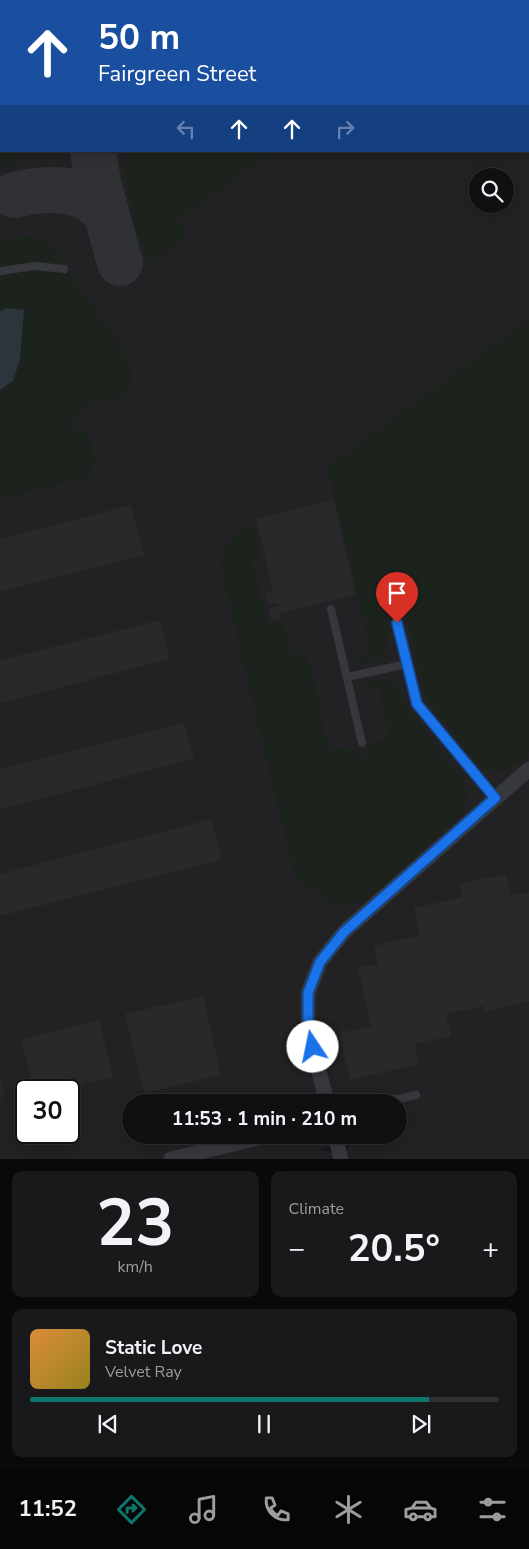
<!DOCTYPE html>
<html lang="en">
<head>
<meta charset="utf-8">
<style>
  :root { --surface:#101012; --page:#19191b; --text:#f1f3f6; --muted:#9c9d9f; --line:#303032; --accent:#0f766e }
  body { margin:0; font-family:"Nunito Sans",sans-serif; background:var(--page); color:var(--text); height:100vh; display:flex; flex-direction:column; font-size:19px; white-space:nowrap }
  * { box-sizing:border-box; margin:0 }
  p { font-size:16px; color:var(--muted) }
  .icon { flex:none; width:28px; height:28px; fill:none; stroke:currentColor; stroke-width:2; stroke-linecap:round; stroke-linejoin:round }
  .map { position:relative; height:1159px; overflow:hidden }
  .side { display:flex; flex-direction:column; gap:12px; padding:12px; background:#09090a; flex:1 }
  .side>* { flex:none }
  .guide { position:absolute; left:0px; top:0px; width:530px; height:152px; box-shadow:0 2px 12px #0003,0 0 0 1px var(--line); background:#1a4fa0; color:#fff; overflow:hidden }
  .buttons { position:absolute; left:469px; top:168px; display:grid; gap:10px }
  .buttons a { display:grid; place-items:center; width:45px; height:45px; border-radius:50%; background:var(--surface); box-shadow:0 2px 12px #0003,0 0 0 1px var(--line); font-size:25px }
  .speed { position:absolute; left:15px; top:1079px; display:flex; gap:10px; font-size:25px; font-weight:700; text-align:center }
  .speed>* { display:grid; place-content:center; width:65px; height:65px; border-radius:50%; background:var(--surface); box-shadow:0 2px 12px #0003,0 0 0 1px var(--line); line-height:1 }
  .speed .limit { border:2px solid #111; border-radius:8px; background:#fff; color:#111 }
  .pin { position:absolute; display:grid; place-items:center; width:42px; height:42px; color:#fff; margin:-51px -21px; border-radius:50% 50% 50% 0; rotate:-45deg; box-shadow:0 0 5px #0007 }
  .pin .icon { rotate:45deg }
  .me { position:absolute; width:55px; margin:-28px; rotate:349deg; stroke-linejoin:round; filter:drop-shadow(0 0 4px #0008) }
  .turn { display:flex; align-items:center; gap:18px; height:105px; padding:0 15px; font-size:22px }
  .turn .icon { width:65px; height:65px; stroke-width:2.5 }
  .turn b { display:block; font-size:35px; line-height:42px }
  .lanes { display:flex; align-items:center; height:48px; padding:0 15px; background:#0003; justify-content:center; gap:25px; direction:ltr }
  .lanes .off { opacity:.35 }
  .big { font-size:38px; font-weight:700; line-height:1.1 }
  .side .tile { flex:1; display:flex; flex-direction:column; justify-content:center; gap:8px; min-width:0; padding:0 18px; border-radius:10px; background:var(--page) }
  .side .dial { align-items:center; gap:0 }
  .dial b { font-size:65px; line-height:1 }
  .song { display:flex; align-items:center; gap:15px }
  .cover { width:60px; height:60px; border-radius:8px; background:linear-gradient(135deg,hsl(30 70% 55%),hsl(50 70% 35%)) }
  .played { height:5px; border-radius:2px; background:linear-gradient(90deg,var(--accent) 85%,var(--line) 85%) }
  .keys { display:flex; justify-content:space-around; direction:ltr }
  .heat { display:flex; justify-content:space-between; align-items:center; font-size:28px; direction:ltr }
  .side .tiles { flex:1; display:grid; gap:12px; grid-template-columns:1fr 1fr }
  .tile:last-child { grid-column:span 2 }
  .trip { position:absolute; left:122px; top:1094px; width:285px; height:50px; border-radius:25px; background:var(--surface); box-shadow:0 2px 12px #0003,0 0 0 1px var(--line); font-weight:700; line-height:50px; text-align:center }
  .dock { display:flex; height:80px; justify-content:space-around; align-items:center; background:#060607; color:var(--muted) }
  .dock .icon { width:35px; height:35px }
  .dock .selected { color:var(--accent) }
  .dock b { font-size:22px; color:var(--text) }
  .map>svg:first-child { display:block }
  .built { fill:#222225; fill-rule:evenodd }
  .green { fill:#1c231d }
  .water { fill:#2c353c }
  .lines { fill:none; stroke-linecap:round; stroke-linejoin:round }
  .taxiway { stroke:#303135; stroke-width:46 }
  .building { fill:#29292c }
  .lane { stroke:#37383d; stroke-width:8 }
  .street { stroke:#37383d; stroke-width:15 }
  .route-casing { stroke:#114b97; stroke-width:12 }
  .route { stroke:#1a73e8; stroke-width:9 }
</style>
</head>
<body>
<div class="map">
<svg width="529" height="1159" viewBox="0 0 529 1159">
  <rect width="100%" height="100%" fill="#161618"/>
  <path class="built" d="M0,0H529V1159H349L347,1152L348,1146L352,1140L319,1150L331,1152L340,1159H0ZM1,1H529V151H1ZM478,176H505V204H478ZM26,1090H69V1132H26ZM131,1102H399V1135H131Z"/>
  <g class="green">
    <path d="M0,0H27L26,1H1V151H27L0,171Z"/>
    <path d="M85,0H232L231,1H85Z"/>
    <path d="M329,0H479L478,1H327Z"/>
    <path d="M129,151H273L180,219L185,236L160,257L153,261L146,259L142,247L125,181V167Z"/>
    <path d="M17,235C30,236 40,238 51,247L120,343L134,377L133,382L126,395L81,408L83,415L69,419L73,432L87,429L95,459L88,477L0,499V242Z"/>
    <path d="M529,319V754C511,769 502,778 479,766L428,699L424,691L406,614L385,619C389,635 393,644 382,658L355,665L353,663V660L371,655L327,467Z"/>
    <path d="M249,525H253L261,558L251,560L268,624L283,621L290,654L307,650L329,751L348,747L352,750L357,748L359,757L369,754L368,746L374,744L377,740L390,739L378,688L363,691L360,690L359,688L361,684L384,679L395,683L400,690L412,715L462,780C470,794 466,803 460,816L367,900C345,908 324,906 311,885L308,889L295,877L238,641L221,563L223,560L221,551L224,550L240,530Z"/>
  </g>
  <path class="water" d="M6,308L24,310L20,359L13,381L0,390V312Z"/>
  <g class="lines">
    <g class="taxiway">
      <path d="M56,1L57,0"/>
      <path d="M278,1L280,0"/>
      <path d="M93,151L98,183L120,263"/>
      <path d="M15,195C45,187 88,185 107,216"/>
    </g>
  </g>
  <g class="building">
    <path d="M334,500L356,595L280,613L281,618L272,620L269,608L278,606L277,603L268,605L265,593L273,591L256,519Z"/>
    <path d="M131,505L144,555L0,592V539Z"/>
    <path d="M160,620L170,659L0,703V660Z"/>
    <path d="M184,723L194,759L0,809V769Z"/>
    <path d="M211,819L222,860L0,916V874Z"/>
    <path d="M506,874L511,896L529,892V1001L484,1011L483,1006L446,1014L451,1036L415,1044L419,1064L350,1080L339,1033L371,1026L358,968L378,964L374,946L420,935L414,908L462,897L459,884Z"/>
    <path d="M203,996L221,1075L144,1093L125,1014Z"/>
    <path d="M99,1020L113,1077L61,1090H34L21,1039Z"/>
    <path d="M0,1078L5,1096L0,1098Z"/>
  </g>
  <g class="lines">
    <g class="lane">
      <path d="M0,271L35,266L64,269"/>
      <path d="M331,609L362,743"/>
      <path d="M397,623L417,703L495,798"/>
      <path d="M347,677L407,664"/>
      <path d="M355,1102L379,1097L398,1099L416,1095"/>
    </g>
    <g class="street">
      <path d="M327,1102L308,1029V993L320,962L344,932L529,769"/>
      <path d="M335,1135L341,1159"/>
      <path d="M171,1159L271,1135"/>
    </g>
  </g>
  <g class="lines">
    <defs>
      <path id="route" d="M313,1047L308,1029V993L320,962L344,932L495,798L417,704L397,623"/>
    </defs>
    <use href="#route" class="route-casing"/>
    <use href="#route" class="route"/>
  </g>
</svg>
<div class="buttons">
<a><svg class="icon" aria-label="search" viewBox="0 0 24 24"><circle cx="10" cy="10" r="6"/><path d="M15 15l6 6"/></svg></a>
</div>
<div class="speed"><div class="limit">30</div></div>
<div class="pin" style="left:397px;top:623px;background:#d93025"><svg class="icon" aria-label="arrive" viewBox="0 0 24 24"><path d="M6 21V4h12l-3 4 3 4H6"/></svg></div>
<svg class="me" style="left:313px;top:1047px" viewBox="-20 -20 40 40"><circle r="19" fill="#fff"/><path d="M0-13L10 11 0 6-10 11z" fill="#1a73e8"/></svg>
<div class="trip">11:53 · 1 min · 210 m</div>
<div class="guide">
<div class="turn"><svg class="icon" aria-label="ahead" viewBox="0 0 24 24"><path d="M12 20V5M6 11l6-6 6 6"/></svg><div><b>50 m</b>Fairgreen Street</div></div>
<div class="lanes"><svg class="icon off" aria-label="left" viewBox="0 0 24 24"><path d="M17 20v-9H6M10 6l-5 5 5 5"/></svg><svg class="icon" aria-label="ahead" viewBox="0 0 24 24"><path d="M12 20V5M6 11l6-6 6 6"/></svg><svg class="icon" aria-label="ahead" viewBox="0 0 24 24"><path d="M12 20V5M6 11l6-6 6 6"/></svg><svg class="icon off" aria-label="right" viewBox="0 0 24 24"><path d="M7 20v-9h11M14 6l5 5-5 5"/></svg></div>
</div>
</div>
<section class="side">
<div class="tiles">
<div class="tile dial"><b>23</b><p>km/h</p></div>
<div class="tile"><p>Climate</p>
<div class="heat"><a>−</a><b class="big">20.5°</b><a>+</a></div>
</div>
<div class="tile">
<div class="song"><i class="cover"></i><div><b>Static Love</b><p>Velvet Ray</p></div></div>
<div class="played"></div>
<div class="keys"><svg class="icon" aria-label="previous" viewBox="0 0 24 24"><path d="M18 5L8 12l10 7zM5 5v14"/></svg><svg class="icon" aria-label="pause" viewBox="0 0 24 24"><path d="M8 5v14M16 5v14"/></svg><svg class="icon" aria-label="next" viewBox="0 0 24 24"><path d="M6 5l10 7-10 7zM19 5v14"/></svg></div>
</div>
</div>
</section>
<nav class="dock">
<b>11:52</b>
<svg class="icon selected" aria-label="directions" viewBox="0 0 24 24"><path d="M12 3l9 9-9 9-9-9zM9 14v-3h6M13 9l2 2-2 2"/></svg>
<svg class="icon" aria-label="music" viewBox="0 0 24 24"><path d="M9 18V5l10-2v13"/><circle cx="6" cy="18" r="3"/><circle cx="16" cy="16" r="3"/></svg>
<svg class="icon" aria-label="phone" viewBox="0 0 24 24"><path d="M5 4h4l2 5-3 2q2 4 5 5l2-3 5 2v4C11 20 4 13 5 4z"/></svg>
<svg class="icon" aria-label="climate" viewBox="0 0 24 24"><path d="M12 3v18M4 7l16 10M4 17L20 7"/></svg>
<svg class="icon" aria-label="car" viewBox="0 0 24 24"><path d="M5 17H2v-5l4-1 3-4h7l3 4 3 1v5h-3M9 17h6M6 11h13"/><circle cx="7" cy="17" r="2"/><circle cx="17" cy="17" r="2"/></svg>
<svg class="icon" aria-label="filters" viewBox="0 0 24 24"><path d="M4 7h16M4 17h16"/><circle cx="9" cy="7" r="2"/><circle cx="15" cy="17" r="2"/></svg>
</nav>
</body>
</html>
